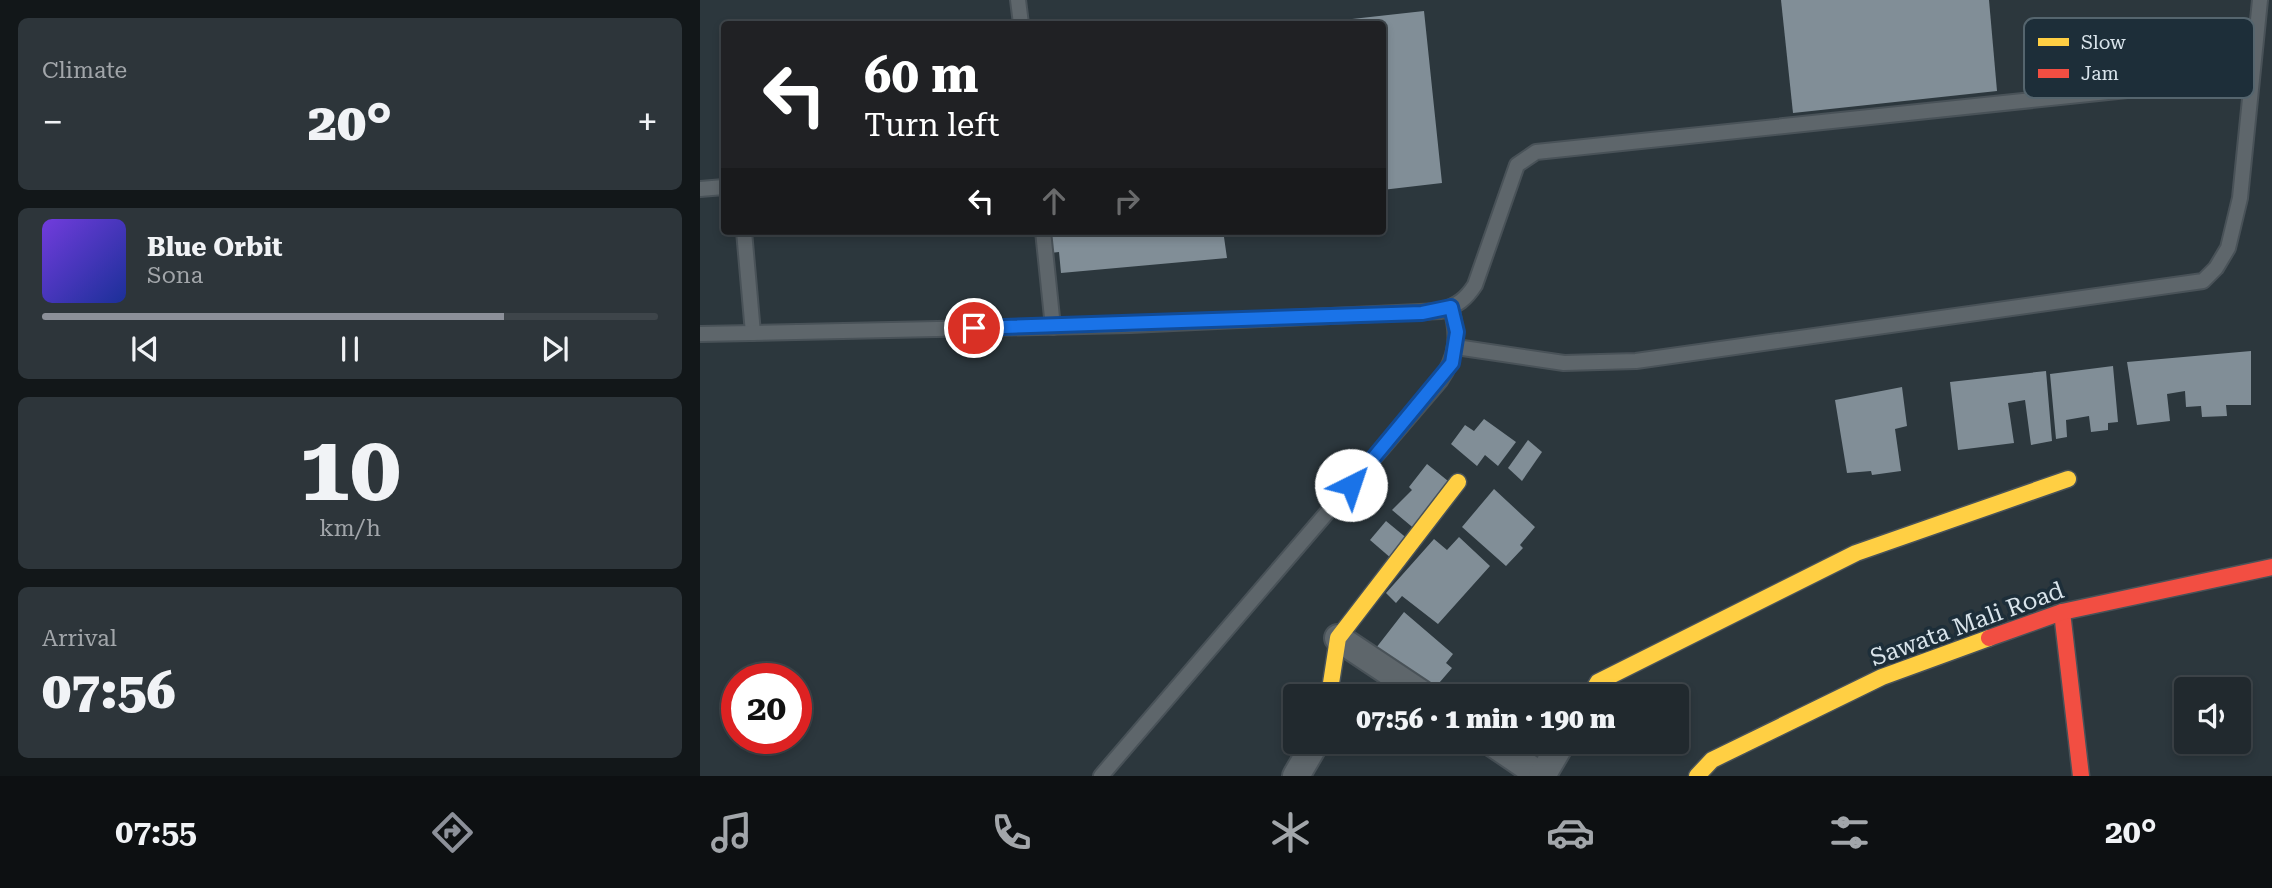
<!DOCTYPE html>
<html lang="en">
<head>
<meta charset="utf-8">
<style>
  :root { --surface:#21292e; --page:#2d353a; --text:#f1f3f6; --muted:#a2a6aa; --line:#3e454a; --accent:#8c9099 }
  body { margin:0; font-family:"Roboto Serif",serif; background:var(--page); color:var(--text); height:100vh; display:flex; flex-direction:column; font-size:26px; white-space:nowrap }
  * { box-sizing:border-box; margin:0 }
  p { font-size:23px; color:var(--muted) }
  .icon { flex:none; width:38px; height:38px; fill:none; stroke:currentColor; stroke-width:2; stroke-linecap:round; stroke-linejoin:round }
  .map { position:relative; flex:1; overflow:hidden }
  .panel { display:flex; flex-direction:column; gap:18px; padding:18px; background:#121719; width:700px }
  .panel>* { flex:none }
  .hud { position:absolute; left:21px; top:21px; width:665px; height:214px; border-radius:7px; box-shadow:0 4px 10px #0003,0 0 0 2px var(--line); background:#202124; color:#fff; overflow:hidden }
  .buttons { position:absolute; left:1474px; top:677px; display:grid; gap:14px }
  .buttons a { display:grid; place-items:center; width:77px; height:77px; border-radius:7px; background:var(--surface); box-shadow:0 4px 10px #0003,0 0 0 2px var(--line); font-size:35px }
  .speed { position:absolute; left:21px; top:663px; display:flex; gap:14px; font-size:35px; font-weight:700; text-align:center }
  .speed>* { display:grid; place-content:center; width:91px; height:91px; border-radius:50%; background:var(--surface); box-shadow:0 4px 10px #0003,0 0 0 2px var(--line); line-height:1 }
  .speed .limit { border:10px solid #d22; background:#fff; color:#111 }
  .pin { position:absolute; display:grid; place-items:center; width:60px; height:60px; color:#fff; margin:-30px; border:4px solid #fff; border-radius:50%; box-shadow:0 2px 7px #0007 }
  .me { position:absolute; width:77px; margin:-38px; rotate:41deg; stroke-linejoin:round; filter:drop-shadow(0 0 5px #0008) }
  .turn { display:flex; align-items:center; gap:24px; height:147px; padding:0 28px; font-size:32px }
  .turn .icon { width:91px; height:91px; stroke-width:2.5 }
  .turn b { display:block; font-size:49px; line-height:60px }
  .lanes { display:flex; align-items:center; height:66px; padding:0 28px; background:#0003; justify-content:center; gap:35px; direction:ltr }
  .lanes .off { opacity:.35 }
  .big { font-size:52px; font-weight:800; line-height:1.1 }
  .panel .card { flex:1; display:flex; flex-direction:column; justify-content:center; gap:10px; min-width:0; padding:0 24px; border-radius:10px; background:var(--page) }
  .panel .dial { align-items:center; gap:0 }
  .dial b { font-size:91px; line-height:1 }
  .song { display:flex; align-items:center; gap:21px }
  .cover { width:84px; height:84px; border-radius:10px; background:linear-gradient(135deg,hsl(260 70% 55%),hsl(230 70% 35%)) }
  .played { height:7px; border-radius:4px; background:linear-gradient(90deg,var(--accent) 75%,var(--line) 75%) }
  .keys { display:flex; justify-content:space-around; direction:ltr }
  .heat { display:flex; justify-content:space-between; align-items:center; font-size:38px; direction:ltr }
  .trip { position:absolute; left:583px; top:684px; width:406px; height:70px; border-radius:7px; background:var(--surface); box-shadow:0 4px 10px #0003,0 0 0 2px var(--line); font-weight:800; line-height:70px; text-align:center }
  .dock { display:flex; height:112px; justify-content:space-around; align-items:center; background:#0d1012; color:var(--muted) }
  .dock .icon { width:49px; height:49px }
  .dock .active { color:var(--accent) }
  .dock b { font-size:32px; color:var(--text) }
  main { display:flex; flex:1; min-height:0 }
  .map>svg:first-child { display:block }
  .building { fill:#818e97 }
  .lines { fill:none; stroke-linecap:round; stroke-linejoin:round }
  .lane-casing { stroke:#495258; stroke-width:18 }
  .street-casing { stroke:#495258; stroke-width:30 }
  .slow-casing { stroke:#495258; stroke-width:19 }
  .jam-casing { stroke:#495258; stroke-width:19 }
  .lane { stroke:#5e666b; stroke-width:14 }
  .street { stroke:#5e666b; stroke-width:26 }
  .slow { stroke:#ffcf43; stroke-width:16 }
  .jam { stroke:#f24e42; stroke-width:16 }
  .route-casing { stroke:#114b97; stroke-width:18 }
  .route { stroke:#1a73e8; stroke-width:12 }
  .labels { text-anchor:middle; dominant-baseline:central; stroke-width:7; stroke-linejoin:round; paint-order:stroke }
  .street-label { font-size:24px; fill:#d9e4eb; stroke:#1d2e39 }
  .key { fill:#1d2e39; stroke:#55656e; stroke-width:2 }
  .key-label { font-size:19px; fill:#d9e4eb }
</style>
</head>
<body>
<main>
<section class="panel">
<div class="card"><p>Climate</p>
<div class="heat"><a>−</a><b class="big">20°</b><a>+</a></div>
</div>
<div class="card">
<div class="song"><i class="cover"></i><div><b>Blue Orbit</b><p>Sona</p></div></div>
<div class="played"></div>
<div class="keys"><svg class="icon" aria-label="previous" viewBox="0 0 24 24"><path d="M18 5L8 12l10 7zM5 5v14"/></svg><svg class="icon" aria-label="pause" viewBox="0 0 24 24"><path d="M8 5v14M16 5v14"/></svg><svg class="icon" aria-label="next" viewBox="0 0 24 24"><path d="M6 5l10 7-10 7zM19 5v14"/></svg></div>
</div>
<div class="card dial"><b>10</b><p>km/h</p></div>
<div class="card"><p>Arrival</p><b class="big">07:56</b></div>
</section>
<div class="map">
<svg width="1572" height="776" viewBox="0 0 1572 776">
  <rect width="100%" height="100%" fill="#2c373d"/>
  <g class="building">
    <path d="M1081,0H1289L1297,91L1093,113Z"/>
    <path d="M724,11L742,183L682,190V24L616,23Z"/>
    <path d="M348,231H531L532,236L524,237L527,258L361,273L359,252L350,253Z"/>
    <path d="M1551,351V405H1526L1527,416L1502,417L1501,406L1486,407L1485,391L1467,394L1470,421L1437,425L1427,362Z"/>
    <path d="M1413,366L1418,422L1408,423V430L1391,432L1389,416L1366,420L1367,437L1356,439L1350,374Z"/>
    <path d="M1346,371L1352,441L1331,445L1325,400L1308,403L1314,443L1258,450L1250,382Z"/>
    <path d="M1202,387L1207,426L1195,429L1201,471L1172,475L1171,471L1147,473L1135,400Z"/>
    <path d="M784,419L816,442L798,466L785,455L777,466L751,444L765,425L774,431Z"/>
    <path d="M828,440L842,452L822,481L808,468Z"/>
    <path d="M727,464L753,485L717,531L692,510L712,490L709,487Z"/>
    <path d="M794,489L835,527L820,545L823,548L806,566L762,527Z"/>
    <path d="M686,521L709,540L692,559L670,540Z"/>
    <path d="M759,537L790,566L738,624L702,596L696,603L686,593L734,539L747,550Z"/>
    <path d="M704,612L753,654L746,663L752,668L733,690L676,648Z"/>
  </g>
  <g class="lines">
    <defs>
      <g id="lane">
        <path d="M318,0L321,24"/>
        <path d="M0,189L24,187"/>
        <path d="M44,231L53,333"/>
        <path d="M343,231L353,327"/>
        <path d="M0,334L430,325L741,311C758,305 766,299 775,285L817,165L836,152L1552,77"/>
        <path d="M756,347L864,363L936,361L1503,281L1516,268L1528,248L1540,198L1560,0"/>
        <path d="M401,776L740,381C757,356 759,337 751,308"/>
      </g>
      <g id="street">
        <path d="M638,638L725,696"/>
        <path d="M791,742L841,776"/>
        <path d="M596,776L616,742"/>
        <path d="M842,776L862,742"/>
      </g>
      <g id="slow">
        <path d="M629,696L638,638L758,482"/>
        <path d="M890,696L898,682L1156,553L1368,479"/>
        <path d="M997,776L1012,760L1182,677L1289,638"/>
      </g>
      <g id="jam">
        <path d="M1362,612L1381,776"/>
        <path d="M1289,638L1362,612L1572,567"/>
      </g>
    </defs>
    <use href="#lane" class="lane-casing"/>
    <use href="#street" class="street-casing"/>
    <use href="#slow" class="slow-casing"/>
    <use href="#jam" class="jam-casing"/>
    <use href="#lane" class="lane"/>
    <use href="#street" class="street"/>
    <use href="#slow" class="slow"/>
    <use href="#jam" class="jam"/>
  </g>
  <g class="lines">
    <defs>
      <path id="route" d="M274,328L722,313L751,307L757,332L752,363L651,485"/>
    </defs>
    <use href="#route" class="route-casing"/>
    <use href="#route" class="route"/>
  </g>
  <g class="labels">
    <g class="street-label">
      <text transform="translate(1267 624) rotate(-20)">Sawata Mali Road</text>
    </g>
  </g>
  <rect x="1324" y="18" width="230" height="80" rx="10" class="key"/>
  <rect x="1338" y="38" width="31" height="8" fill="#ffcf43"/>
  <rect x="1338" y="69" width="31" height="9" fill="#f24e42"/>
  <g class="key-label">
    <text x="1381" y="49">Slow</text>
    <text x="1381" y="80">Jam</text>
  </g>
</svg>
<div class="buttons">
<a><svg class="icon" aria-label="sound" viewBox="0 0 24 24"><path d="M4 9h4l5-4v14l-5-4H4zM17 9q2 3 0 6"/></svg></a>
</div>
<div class="speed"><div class="limit">20</div></div>
<div class="pin" style="left:274px;top:328px;background:#d93025"><svg class="icon" aria-label="arrive" viewBox="0 0 24 24"><path d="M6 21V4h12l-3 4 3 4H6"/></svg></div>
<svg class="me" style="left:651px;top:485px" viewBox="-20 -20 40 40"><circle r="19" fill="#fff"/><path d="M0-13L10 11 0 6-10 11z" fill="#1a73e8"/></svg>
<div class="trip">07:56 · 1 min · 190 m</div>
<div class="hud">
<div class="turn"><svg class="icon" aria-label="left" viewBox="0 0 24 24"><path d="M17 20v-9H6M10 6l-5 5 5 5"/></svg><div><b>60 m</b>Turn left</div></div>
<div class="lanes"><svg class="icon" aria-label="left" viewBox="0 0 24 24"><path d="M17 20v-9H6M10 6l-5 5 5 5"/></svg><svg class="icon off" aria-label="ahead" viewBox="0 0 24 24"><path d="M12 20V5M6 11l6-6 6 6"/></svg><svg class="icon off" aria-label="right" viewBox="0 0 24 24"><path d="M7 20v-9h11M14 6l5 5-5 5"/></svg></div>
</div>
</div>
</main>
<nav class="dock">
<b>07:55</b>
<svg class="icon active" aria-label="directions" viewBox="0 0 24 24"><path d="M12 3l9 9-9 9-9-9zM9 14v-3h6M13 9l2 2-2 2"/></svg>
<svg class="icon" aria-label="music" viewBox="0 0 24 24"><path d="M9 18V5l10-2v13"/><circle cx="6" cy="18" r="3"/><circle cx="16" cy="16" r="3"/></svg>
<svg class="icon" aria-label="phone" viewBox="0 0 24 24"><path d="M5 4h4l2 5-3 2q2 4 5 5l2-3 5 2v4C11 20 4 13 5 4z"/></svg>
<svg class="icon" aria-label="climate" viewBox="0 0 24 24"><path d="M12 3v18M4 7l16 10M4 17L20 7"/></svg>
<svg class="icon" aria-label="car" viewBox="0 0 24 24"><path d="M5 17H2v-5l4-1 3-4h7l3 4 3 1v5h-3M9 17h6M6 11h13"/><circle cx="7" cy="17" r="2"/><circle cx="17" cy="17" r="2"/></svg>
<svg class="icon" aria-label="filters" viewBox="0 0 24 24"><path d="M4 7h16M4 17h16"/><circle cx="9" cy="7" r="2"/><circle cx="15" cy="17" r="2"/></svg>
<b>20°</b>
</nav>
</body>
</html>
